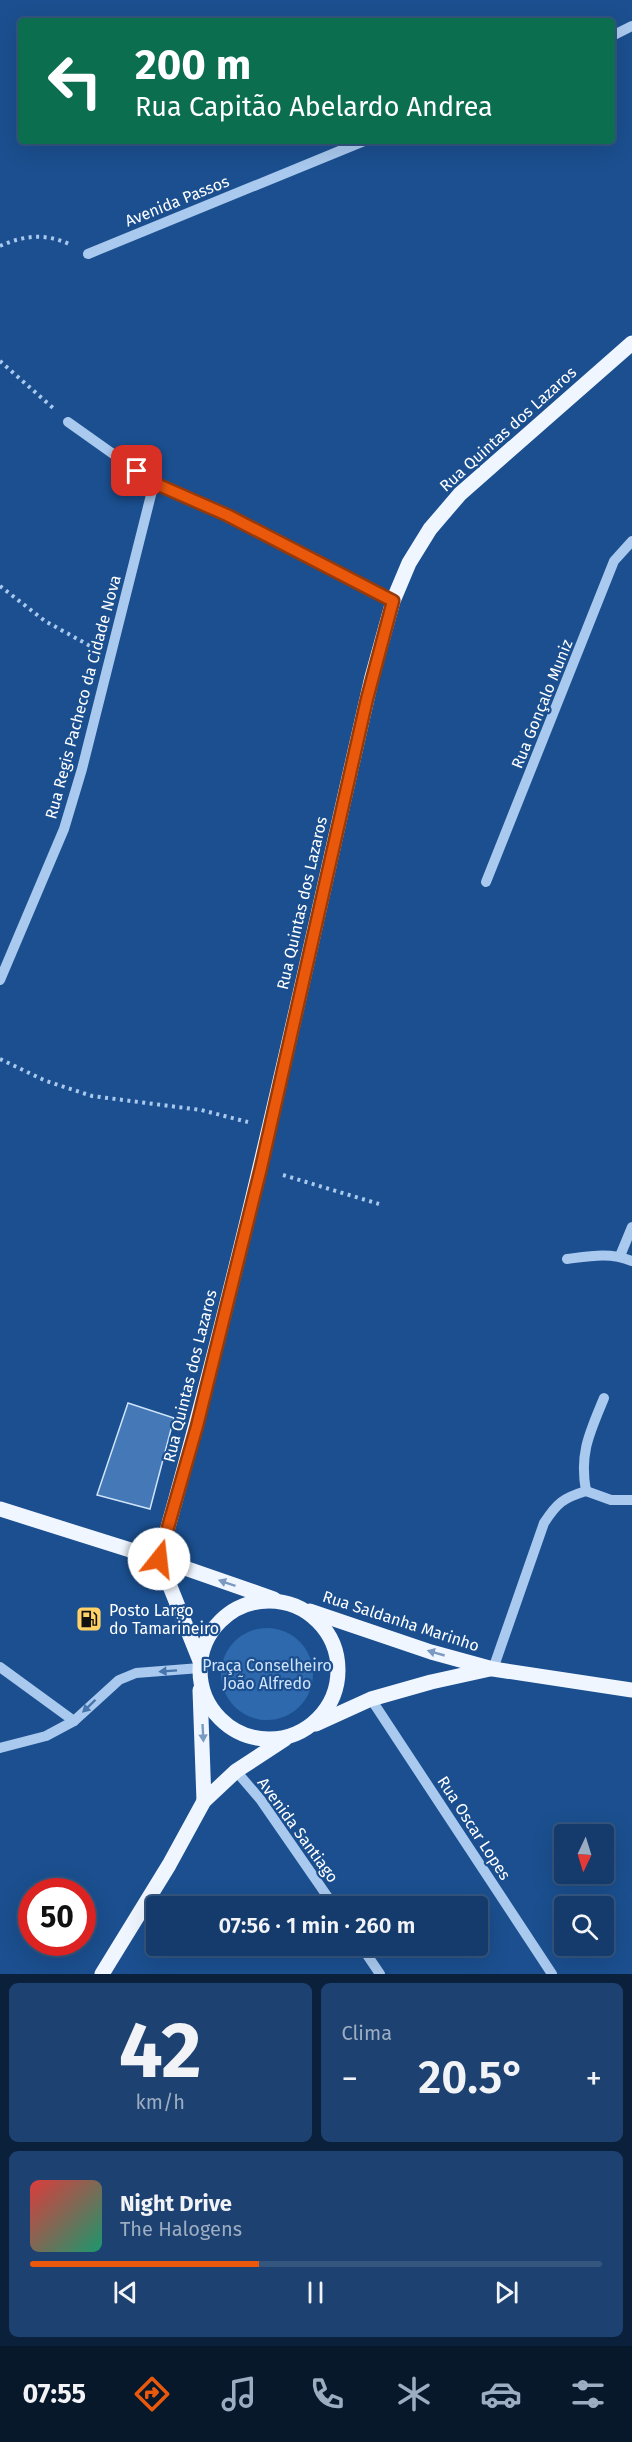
<!DOCTYPE html>
<html lang="pt">
<head>
<meta charset="utf-8">
<style>
  :root { --surface:#143b6b; --page:#1d4271; --text:#f1f3f6; --muted:#9dadc1; --line:#33557e; --accent:#ea580c }
  body { margin:0; font-family:"Fira Sans",sans-serif; background:var(--page); color:var(--text); height:100vh; display:flex; flex-direction:column; font-size:22px; white-space:nowrap }
  * { box-sizing:border-box; margin:0 }
  p { font-size:20px; color:var(--muted) }
  .icon { flex:none; width:33px; height:33px; fill:none; stroke:currentColor; stroke-width:2; stroke-linecap:round; stroke-linejoin:round }
  .map { position:relative; height:1974px; overflow:hidden }
  .details { display:flex; flex-direction:column; gap:9px; padding:9px; background:#0b203b; flex:1 }
  .details>* { flex:none }
  .guide { position:absolute; left:18px; top:18px; width:597px; height:126px; border-radius:6px; box-shadow:0 6px 24px #0002,0 0 0 2px var(--line); background:#0b6e4f; color:#fff; overflow:hidden }
  .needle { width:39px; rotate:184deg }
  .controls { position:absolute; left:554px; top:1824px; display:grid; gap:12px }
  .controls a { display:grid; place-items:center; width:60px; height:60px; border-radius:6px; background:var(--surface); box-shadow:0 6px 24px #0002,0 0 0 2px var(--line); font-size:30px }
  .speed { position:absolute; left:18px; top:1878px; display:flex; gap:12px; font-size:30px; font-weight:700; text-align:center }
  .speed>* { display:grid; place-content:center; width:78px; height:78px; border-radius:50%; background:var(--surface); box-shadow:0 6px 24px #0002,0 0 0 2px var(--line); line-height:1 }
  .speed .limit { border:9px solid #d22; background:#fff; color:#111 }
  .pin { position:absolute; display:grid; place-items:center; width:51px; height:51px; color:#fff; margin:-26px; border-radius:12px; box-shadow:0 3px 9px #0006 }
  .me { position:absolute; width:66px; margin:-33px; rotate:16deg; stroke-linejoin:round; filter:drop-shadow(0 0 4px #0008) }
  .turn { display:flex; align-items:center; gap:21px; height:126px; padding:0 18px; font-size:27px }
  .turn .icon { width:78px; height:78px; stroke-width:2.5 }
  .turn b { display:block; font-size:42px; line-height:51px }
  .big { font-size:45px; font-weight:600; line-height:1.1 }
  .details .card { flex:1; display:flex; flex-direction:column; justify-content:center; gap:9px; min-width:0; padding:0 21px; border-radius:9px; background:var(--page) }
  .details .dial { align-items:center; gap:0 }
  .dial b { font-size:78px; line-height:1 }
  .song { display:flex; align-items:center; gap:18px }
  .cover { width:72px; height:72px; border-radius:9px; background:linear-gradient(135deg,hsl(0 70% 55%),hsl(160 70% 35%)) }
  .played { height:6px; border-radius:3px; background:linear-gradient(90deg,var(--accent) 40%,var(--line) 40%) }
  .keys { display:flex; justify-content:space-around; direction:ltr }
  .heat { display:flex; justify-content:space-between; align-items:center; font-size:33px; direction:ltr }
  .details .tiles { flex:1; display:grid; gap:9px; grid-template-columns:1fr 1fr }
  .card:last-child { grid-column:span 2 }
  .trip { position:absolute; left:146px; top:1896px; width:342px; height:60px; border-radius:6px; background:var(--surface); box-shadow:0 6px 24px #0002,0 0 0 2px var(--line); font-weight:600; line-height:60px; text-align:center }
  .dock { display:flex; height:96px; justify-content:space-around; align-items:center; background:#08182b; color:var(--muted) }
  .dock .icon { width:42px; height:42px }
  .dock .current { color:var(--accent) }
  .dock b { font-size:27px; color:var(--text) }
  .map>svg:first-child { display:block }
  .green { fill:#2e69ad }
  .building { fill:#4478b7; stroke:#cfe3fa; stroke-width:1.5 }
  .lines { fill:none; stroke-linecap:round; stroke-linejoin:round }
  .path { stroke:#a9c9ee; stroke-width:4; stroke-dasharray:3 4.5; stroke-linecap:butt }
  .minor { stroke:#a9c9ee; stroke-width:10 }
  .major { stroke:#f0f6ff; stroke-width:15 }
  .oneway { fill:#7b9ac1 }
  .oneway2 { fill:#4674ac }
  .route-casing { stroke:#983908; stroke-width:15 }
  .route { stroke:#ea580c; stroke-width:10 }
  .labels { text-anchor:middle; dominant-baseline:central; stroke-width:4.5; stroke-linejoin:round; paint-order:stroke }
  .street-label { font-size:16px; fill:#fff; stroke:#1b4f8f }
  .poi-label { font-size:16px; fill:#fff; stroke:#1b4f8f; text-anchor:start }
  .park-label { font-size:16px; fill:#cfe3fa; stroke:#1b4f8f }
</style>
</head>
<body>
<div class="map">
<svg width="632" height="1974" viewBox="0 0 632 1974">
  <rect width="100%" height="100%" fill="#1b4f8f"/>
  <circle class="green" cx="267" cy="1674" r="46"/>
  <path class="building" d="M128,1403L174,1418L150,1509L97,1495Z"/>
  <g class="lines">
    <g class="path">
      <path d="M0,246C24,235 47,233 71,245"/>
      <path d="M0,361L53,408"/>
      <path d="M0,586L45,621L92,647"/>
      <path d="M0,1059L46,1081L92,1096L201,1110L248,1122"/>
      <path d="M283,1175L379,1204"/>
    </g>
    <g class="minor">
      <path d="M612,36L632,26"/>
      <path d="M88,254L364,141"/>
      <path d="M68,422L154,483L227,515L393,601"/>
      <path d="M486,882L614,561L632,541"/>
      <path d="M0,980L64,829L82,769L154,483"/>
      <path d="M620,1256L632,1227"/>
      <path d="M567,1259C590,1256 610,1252 632,1261"/>
      <path d="M586,1491C579,1453 590,1432 604,1398"/>
      <path d="M586,1491L611,1500H632"/>
      <path d="M0,1667L74,1721"/>
      <path d="M493,1669L544,1523C557,1503 563,1498 586,1491"/>
      <path d="M371,1699L552,1974"/>
      <path d="M0,1748L46,1736L74,1721L119,1680L136,1673L200,1668"/>
      <path d="M236,1771L260,1799L334,1906"/>
      <path d="M361,1946L380,1974"/>
    </g>
    <g class="major">
      <path d="M0,1509L159,1559L274,1599"/>
      <path d="M159,1559C242,1268 304,972 372,677L393,601L409,563L430,529L460,494L632,343"/>
      <path d="M159,1559L200,1661"/>
      <circle cx="269" cy="1670" r="69"/>
      <path d="M310,1611L431,1652L493,1669L632,1690"/>
      <path d="M200,1690L204,1801"/>
      <path d="M316,1724L371,1699L431,1682L490,1669"/>
      <path d="M102,1974L169,1865L204,1801L236,1771L285,1739"/>
    </g>
  </g>
  <defs><path id="oneway-solid" d="M-6-.8H1V-3.2L6.5 0L1 3.2V.8H-6Z" transform="scale(1.5)"/></defs>
  <g class="oneway">
    <use href="#oneway-solid" transform="translate(227 1583) rotate(-161)"/>
    <use href="#oneway-solid" transform="translate(436 1653) rotate(-164)"/>
    <use href="#oneway-solid" transform="translate(203 1733) rotate(87)"/>
  </g>
  <g class="oneway2">
    <use href="#oneway-solid" transform="translate(168 1671) rotate(176)"/>
    <use href="#oneway-solid" transform="translate(89 1706) rotate(136)"/>
  </g>
  <g class="lines">
    <defs>
      <path id="route" d="M137,471L154,483L227,515L393,601L367,699L261,1168L197,1426L159,1559"/>
    </defs>
    <use href="#route" class="route-casing"/>
    <use href="#route" class="route"/>
  </g>
  <defs>
    <symbol id="fuel-square" viewBox="-11 -11 22 22"><rect x="-9" y="-9" width="18" height="18" rx="4" fill="#ffd166" stroke="#1b4f8f"/><path d="M-5.5-6h7V0h2V4h1.3V-2.5L3-4.5l.8-.8L6-3V5H2.5V1h-1V6h-7ZM-4.2-4.7v3.2H.2V-4.7Z" fill="#111"/></symbol>
  </defs>
  <g fill-rule="evenodd">
    <use href="#fuel-square" x="74" y="1604" width="30" height="30"/>
  </g>
  <g class="labels">
    <g class="street-label">
      <text transform="translate(177 201) rotate(-22)">Avenida Passos</text>
      <text transform="translate(508 429) rotate(-42)">Rua Quintas dos Lazaros</text>
      <text transform="translate(83 697) rotate(-75)">Rua Regis Pacheco da Cidade Nova</text>
      <text transform="translate(542 704) rotate(-68)">Rua Gonçalo Muniz</text>
      <text transform="translate(302 903) rotate(-77)">Rua Quintas dos Lazaros</text>
      <text transform="translate(190 1376) rotate(-76)">Rua Quintas dos Lazaros</text>
      <text transform="translate(401 1621) rotate(18)">Rua Saldanha Marinho</text>
      <text transform="translate(474 1828) rotate(57)">Rua Oscar Lopes</text>
      <text transform="translate(298 1830) rotate(54)">Avenida Santiago</text>
    </g>
    <g class="poi-label">
      <text x="109" y="1610">Posto Largo<tspan x="109" dy="18">do Tamarineiro</tspan></text>
    </g>
    <g class="park-label">
      <text x="267" y="1665">Praça Conselheiro<tspan x="267" dy="18">João Alfredo</tspan></text>
    </g>
  </g>
</svg>
<div class="controls">
<a><svg class="needle" viewBox="-14 -14 28 28"><path d="M0-13l5 13h-10z" fill="#e53935"/><path d="M0 13l5-13h-10z" fill="#9dadc1"/></svg></a>
<a><svg class="icon" aria-label="search" viewBox="0 0 24 24"><circle cx="10" cy="10" r="6"/><path d="M15 15l6 6"/></svg></a>
</div>
<div class="speed"><div class="limit">50</div></div>
<div class="pin" style="left:137px;top:471px;background:#d93025"><svg class="icon" aria-label="arrive" viewBox="0 0 24 24"><path d="M6 21V4h12l-3 4 3 4H6"/></svg></div>
<svg class="me" style="left:159px;top:1559px" viewBox="-20 -20 40 40"><circle r="19" fill="#fff"/><path d="M0-13L10 11 0 6-10 11z" fill="#ea580c"/></svg>
<div class="trip">07:56 · 1 min · 260 m</div>
<div class="guide">
<div class="turn"><svg class="icon" aria-label="left" viewBox="0 0 24 24"><path d="M17 20v-9H6M10 6l-5 5 5 5"/></svg><div><b>200 m</b>Rua Capitão Abelardo Andrea</div></div>
</div>
</div>
<section class="details">
<div class="tiles">
<div class="card dial"><b>42</b><p>km/h</p></div>
<div class="card"><p>Clima</p>
<div class="heat"><a>−</a><b class="big">20.5°</b><a>+</a></div>
</div>
<div class="card">
<div class="song"><i class="cover"></i><div><b>Night Drive</b><p>The Halogens</p></div></div>
<div class="played"></div>
<div class="keys"><svg class="icon" aria-label="previous" viewBox="0 0 24 24"><path d="M18 5L8 12l10 7zM5 5v14"/></svg><svg class="icon" aria-label="pause" viewBox="0 0 24 24"><path d="M8 5v14M16 5v14"/></svg><svg class="icon" aria-label="next" viewBox="0 0 24 24"><path d="M6 5l10 7-10 7zM19 5v14"/></svg></div>
</div>
</div>
</section>
<nav class="dock">
<b>07:55</b>
<svg class="icon current" aria-label="directions" viewBox="0 0 24 24"><path d="M12 3l9 9-9 9-9-9zM9 14v-3h6M13 9l2 2-2 2"/></svg>
<svg class="icon" aria-label="music" viewBox="0 0 24 24"><path d="M9 18V5l10-2v13"/><circle cx="6" cy="18" r="3"/><circle cx="16" cy="16" r="3"/></svg>
<svg class="icon" aria-label="phone" viewBox="0 0 24 24"><path d="M5 4h4l2 5-3 2q2 4 5 5l2-3 5 2v4C11 20 4 13 5 4z"/></svg>
<svg class="icon" aria-label="climate" viewBox="0 0 24 24"><path d="M12 3v18M4 7l16 10M4 17L20 7"/></svg>
<svg class="icon" aria-label="car" viewBox="0 0 24 24"><path d="M5 17H2v-5l4-1 3-4h7l3 4 3 1v5h-3M9 17h6M6 11h13"/><circle cx="7" cy="17" r="2"/><circle cx="17" cy="17" r="2"/></svg>
<svg class="icon" aria-label="filters" viewBox="0 0 24 24"><path d="M4 7h16M4 17h16"/><circle cx="9" cy="7" r="2"/><circle cx="15" cy="17" r="2"/></svg>
</nav>
</body>
</html>
